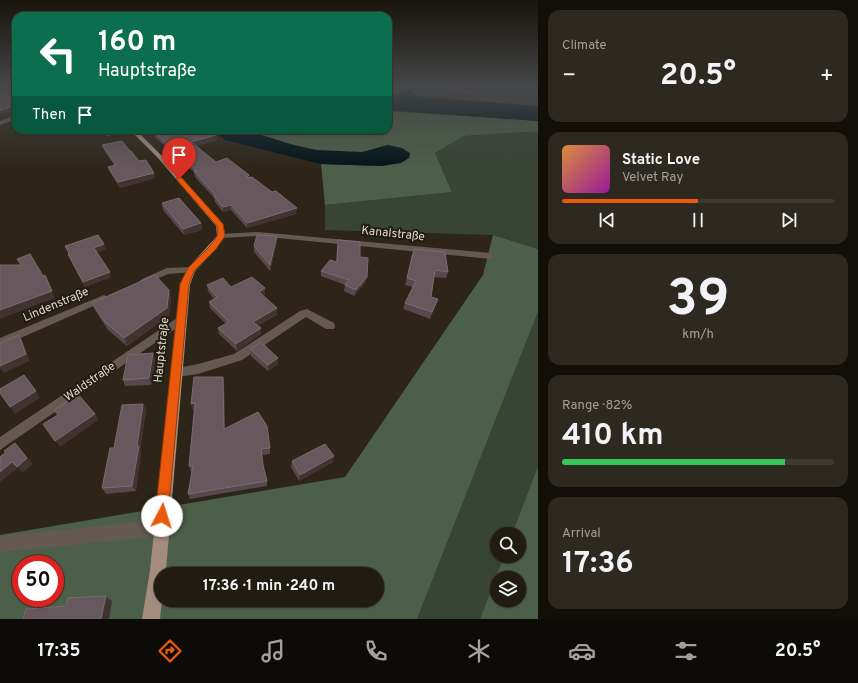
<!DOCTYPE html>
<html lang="en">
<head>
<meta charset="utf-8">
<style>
  :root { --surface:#211c12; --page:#2d2920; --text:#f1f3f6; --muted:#a2a19f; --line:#3e3a32; --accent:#ea580c }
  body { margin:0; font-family:Overpass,sans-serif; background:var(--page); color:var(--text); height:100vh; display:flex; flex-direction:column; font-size:15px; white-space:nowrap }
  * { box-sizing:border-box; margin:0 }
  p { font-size:13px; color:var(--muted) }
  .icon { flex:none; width:22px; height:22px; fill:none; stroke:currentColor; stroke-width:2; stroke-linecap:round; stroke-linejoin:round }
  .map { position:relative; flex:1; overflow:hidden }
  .side { display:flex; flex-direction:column; gap:10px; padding:10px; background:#120f0a; width:320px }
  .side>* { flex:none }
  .banner { position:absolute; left:12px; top:12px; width:380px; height:122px; border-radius:12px; box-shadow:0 1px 3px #0004,0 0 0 1px var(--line); background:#0b6e4f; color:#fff; overflow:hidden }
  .tools { position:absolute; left:490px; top:527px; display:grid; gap:8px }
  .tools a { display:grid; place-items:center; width:36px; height:36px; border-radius:50%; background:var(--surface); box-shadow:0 1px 3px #0004,0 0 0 1px var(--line); font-size:20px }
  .speed { position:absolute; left:12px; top:555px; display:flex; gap:8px; font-size:20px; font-weight:700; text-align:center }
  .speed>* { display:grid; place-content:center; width:52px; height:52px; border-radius:50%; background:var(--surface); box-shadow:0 1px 3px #0004,0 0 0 1px var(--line); line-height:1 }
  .speed .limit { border:6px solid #d22; background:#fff; color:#111 }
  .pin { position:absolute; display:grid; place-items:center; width:34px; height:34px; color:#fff; margin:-41px -17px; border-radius:50% 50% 50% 0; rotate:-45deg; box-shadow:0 0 4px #0007 }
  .pin .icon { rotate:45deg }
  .me { position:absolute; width:44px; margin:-22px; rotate:5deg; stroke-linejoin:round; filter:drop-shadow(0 0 3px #0008) }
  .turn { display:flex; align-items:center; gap:14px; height:84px; padding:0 20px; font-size:18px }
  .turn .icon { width:52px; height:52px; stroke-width:2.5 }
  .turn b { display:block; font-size:28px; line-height:34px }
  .then { display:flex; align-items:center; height:38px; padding:0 20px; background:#0003; gap:8px; font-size:15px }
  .big { font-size:30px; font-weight:700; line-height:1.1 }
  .side .widget { flex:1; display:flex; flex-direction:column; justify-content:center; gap:6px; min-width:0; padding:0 14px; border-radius:12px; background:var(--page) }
  .side .dial { align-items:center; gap:0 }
  .dial b { font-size:52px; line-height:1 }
  .song { display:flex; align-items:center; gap:12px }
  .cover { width:48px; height:48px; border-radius:6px; background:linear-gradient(135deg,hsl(30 70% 55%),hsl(300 70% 35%)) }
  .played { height:4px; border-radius:2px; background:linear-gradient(90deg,var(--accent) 50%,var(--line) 50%) }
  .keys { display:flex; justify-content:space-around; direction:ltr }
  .heat { display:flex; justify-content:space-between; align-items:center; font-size:22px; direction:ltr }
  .charge { height:6px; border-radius:3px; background:linear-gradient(90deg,#34c759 82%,var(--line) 0) }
  .trip { position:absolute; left:154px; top:567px; width:230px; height:40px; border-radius:20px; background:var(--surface); box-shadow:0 1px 3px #0004,0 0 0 1px var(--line); font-weight:700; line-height:40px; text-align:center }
  .menu { display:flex; height:64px; justify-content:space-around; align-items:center; background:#0d0b07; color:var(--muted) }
  .menu .icon { width:28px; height:28px }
  .menu .active { color:var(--accent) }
  .menu b { font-size:18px; color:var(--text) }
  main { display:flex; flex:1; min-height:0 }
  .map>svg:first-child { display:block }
  .green { fill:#384436 }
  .forest { fill:#4c6049; fill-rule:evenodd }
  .water { fill:#001319 }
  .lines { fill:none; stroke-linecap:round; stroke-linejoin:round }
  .minor { fill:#655952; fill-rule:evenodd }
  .major { fill:#a48c7d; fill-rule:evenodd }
  .wall { fill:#57484e }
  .shaded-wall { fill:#403332 }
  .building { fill:#66585c; stroke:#796c6f }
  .route { fill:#ea580c; stroke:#983908 }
  .labels { text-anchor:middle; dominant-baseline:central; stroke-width:4; stroke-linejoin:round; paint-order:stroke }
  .street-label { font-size:12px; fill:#dfdbd2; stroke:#221c0f }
</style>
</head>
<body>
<main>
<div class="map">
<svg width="538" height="619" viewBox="0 0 538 619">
  <rect width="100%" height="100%" fill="#2c2518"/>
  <g class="green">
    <path d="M388,85H534L538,89V106L388,93Z"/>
    <path d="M526,132L538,133V249L493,235L325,230V205L452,192L435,153L464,136Z"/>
    <path d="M538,312V466L512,534H497V556H504L480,619H417Z"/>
  </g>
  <g class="forest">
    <path d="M388,111L538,121V133L526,132L464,136L435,153L452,192L325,205L321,164L382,166L388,145C380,147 371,151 362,152C322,157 282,141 245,130H388Z"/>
    <path d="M493,235L538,249V312L417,619H0V535L345,477L483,275ZM21,564H55V598H21ZM161,574H377V600H161Z"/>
    <path d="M538,466V619H480L504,556H519V534H512ZM497,578H519V600H497Z"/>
  </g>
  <g class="water">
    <path d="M405,85H423L421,88L414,90L412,94L425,98L538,106V121L388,110V95H400L399,91Z"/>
    <path d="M213,130H245L293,145L316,150L362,152L388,145L402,148L410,153L409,158L401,163L382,166L321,164L225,140Z"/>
  </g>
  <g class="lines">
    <g class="minor">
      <path d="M0,86L16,88V90L0,88Z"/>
      <path d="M16,115V119L0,125V121Z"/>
      <path d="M96,130H104L108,132L133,130L107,136Z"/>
      <path d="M258,232L491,253L495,256L491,259L258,236L221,238L217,236L221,234Z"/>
      <path d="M191,267L196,270L194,272L168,274L145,284L140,281L142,279L167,268Z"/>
      <path d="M104,295L109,298L107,300L0,347V338Z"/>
      <path d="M307,309L334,323L335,326L334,329H326L306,317L242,360L198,374L176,377L172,375L170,372L172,369L198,364L234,354L300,311Z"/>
      <path d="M180,316L184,317L185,320L184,323L0,450V437Z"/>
      <path d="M161,520L166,523L169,528L166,533L161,536L0,552V536Z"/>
    </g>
    <path class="major" d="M130,130H136L162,156L223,224L225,236L216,249L195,271L190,285L166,570V574H161L162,600L160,619H142L150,570L180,285L188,268L217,236L216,226L158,158Z"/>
  </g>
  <g class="wall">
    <path d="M448,85H475L477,93L476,95L450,93Z"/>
    <path d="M154,132L216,135L217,140L196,146L216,162L250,177L296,214L247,228L231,210L223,212L215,202L214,198L195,177L194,172L155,137Z"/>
    <path d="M102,145L130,151L155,178L120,188L110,172L108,167L114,165L104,150Z"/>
    <path d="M162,203L201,223L202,230L184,235L163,210Z"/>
    <path d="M338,240L360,257L365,283L354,296L344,291L345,285L321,276V271L336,262Z"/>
    <path d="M277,242L270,271L254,252V246Z"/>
    <path d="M65,246L106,249L97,252L111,277L85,287L70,259L68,254L69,253Z"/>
    <path d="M412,255L448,272L446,278L434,277L431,297L438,299L430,319L403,309L405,303L413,287L405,285Z"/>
    <path d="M207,285L231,287L265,295L263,296L277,315L258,325L261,334L237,351L219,334L218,328L226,324L210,308L209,302L214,299L208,291Z"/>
    <path d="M171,298L169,316L127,346L108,330L95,310L92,303Z"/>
    <path d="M250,349L278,364L268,371L251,356Z"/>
    <path d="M153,353L155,360L151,385L125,386L123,380Z"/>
    <path d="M223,377L224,383L225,429L270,448V454L262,455L263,465L267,481V486L190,499L188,494L192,472H191L189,466L195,409L192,410Z"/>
    <path d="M143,404L146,410L140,449L141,452L136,491L106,494L102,488L114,448Z"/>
    <path d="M292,461L333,462L299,481L291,467Z"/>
  </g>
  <g class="shaded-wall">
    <path d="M16,100V104L11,107L12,106L14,110L0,115V111L6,105Z"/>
    <path d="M216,135L217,140L192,147L191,142Z"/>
    <path d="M154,173L155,178L120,188L118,182Z"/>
    <path d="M231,205V210L223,212V207Z"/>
    <path d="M297,208L296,214L247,228V223Z"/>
    <path d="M201,223L202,230L184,235L183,229Z"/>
    <path d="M277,236V242L270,271V265Z"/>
    <path d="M104,244L106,249L95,253L94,248Z"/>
    <path d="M110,272L111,277L85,287L83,282Z"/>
    <path d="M45,275L55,298L0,319V310Z"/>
    <path d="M367,277L365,283L354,296L356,290Z"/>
    <path d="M265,288V295L259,298V292Z"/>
    <path d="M169,290L171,298L169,316L127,346L124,338Z"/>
    <path d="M277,308V315L254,328L253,322Z"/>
    <path d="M261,328V334L237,351L236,344Z"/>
    <path d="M19,335L23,342L30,361L4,373L0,368V366Z"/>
    <path d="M153,353L155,360L151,385L149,378Z"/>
    <path d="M278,358V364L268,371V365Z"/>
    <path d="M223,377L224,383L225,435L224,429Z"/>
    <path d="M36,391L40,398L15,414L10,407Z"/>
    <path d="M195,403L197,409L192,410L191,404Z"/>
    <path d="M143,404L146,410L140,449L141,452L136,491L132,486L137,446Z"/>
    <path d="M95,414L98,420L60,447L55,441Z"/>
    <path d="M15,443L33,464L22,473L18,468L0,482V472Z"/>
    <path d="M334,456L333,462L299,481L300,475Z"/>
    <path d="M106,596L112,601L109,619H101Z"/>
  </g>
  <g class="building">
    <path d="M449,85H475L477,93L451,90Z"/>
    <path d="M0,88L16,90V100L6,105L12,106L0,111Z"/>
    <path d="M164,130H209L216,135L191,142L216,162L227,158L249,175L246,178L252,177L272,192L276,191L297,208L247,223L231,205L223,207L214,196H216L194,171H197L154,132Z"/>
    <path d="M122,141L130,151H131L139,161L146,160L154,173L118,182L108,167L116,165L102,145Z"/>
    <path d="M179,198L201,223L183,229L162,203Z"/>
    <path d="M98,235L104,244L94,248L110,272L83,282L68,254L69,253L65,246Z"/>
    <path d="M257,235L277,236L270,265L254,246Z"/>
    <path d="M338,240L360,242V257L368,258L367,277L356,290L345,285L349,280L321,271L330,260L337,262Z"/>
    <path d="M414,249L445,252L448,272L435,270L431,297L438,299L432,312L405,303L416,281L407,278Z"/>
    <path d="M30,254L43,276L45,275L52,291L0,310V265H21L17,259Z"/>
    <path d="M155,275L169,290L167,308L124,338L105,322L92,303Z"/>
    <path d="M252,277L265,288L259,292L277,308L253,322L261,328L236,344L218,328L229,322L209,302L217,297L207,285L223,278L231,287Z"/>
    <path d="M19,335L26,354L0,366V343Z"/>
    <path d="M261,342L278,358L268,365L250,349Z"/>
    <path d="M153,353L149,378L123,380L128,355Z"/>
    <path d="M24,375L36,391L10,407L0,393V389Z"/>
    <path d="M194,377H223L224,429L258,412L267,426L270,448L261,449L263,465L267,481L188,494L193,466H189L195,403L191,404Z"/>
    <path d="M78,394L95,414L55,441L43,424L58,415L54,410Z"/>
    <path d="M143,404L137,446H139L132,486L102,488L110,448H114L122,405Z"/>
    <path d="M15,443L27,458L17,467L12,462L0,472V457L6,452L4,451Z"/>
    <path d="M325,444L334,456L300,475L292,461Z"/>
    <path d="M106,596L101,619H23L26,609L66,606L68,598Z"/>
  </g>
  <linearGradient id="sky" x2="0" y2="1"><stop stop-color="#18140d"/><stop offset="0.5" stop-color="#454648"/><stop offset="1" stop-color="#454648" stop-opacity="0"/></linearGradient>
  <rect width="538" height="171" fill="url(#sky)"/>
  <path class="route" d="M177,177H181L223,224L225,236L216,249L194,271L189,284L168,516L166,521L162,523L157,521L155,516L180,284L188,268L210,246L218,235L217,226L177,180Z"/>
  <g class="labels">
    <g class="street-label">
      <text transform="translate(393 234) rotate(6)">Kanalstraße</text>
      <text transform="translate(56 305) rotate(-23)">Lindenstraße</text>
      <text transform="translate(162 350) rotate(-84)">Hauptstraße</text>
      <text transform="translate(90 382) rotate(-35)">Waldstraße</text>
    </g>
  </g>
</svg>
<div class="tools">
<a><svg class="icon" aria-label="search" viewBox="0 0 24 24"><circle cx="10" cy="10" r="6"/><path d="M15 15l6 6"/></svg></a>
<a><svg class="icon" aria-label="layers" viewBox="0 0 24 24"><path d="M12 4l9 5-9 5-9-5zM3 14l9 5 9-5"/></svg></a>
</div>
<div class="speed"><div class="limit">50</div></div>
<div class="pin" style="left:179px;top:179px;background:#d93025"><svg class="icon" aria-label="arrive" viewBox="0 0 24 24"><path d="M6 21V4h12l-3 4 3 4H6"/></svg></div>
<svg class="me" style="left:162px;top:516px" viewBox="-20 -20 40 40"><circle r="19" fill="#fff"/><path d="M0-13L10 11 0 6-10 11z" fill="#ea580c"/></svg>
<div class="trip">17:36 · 1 min · 240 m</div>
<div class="banner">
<div class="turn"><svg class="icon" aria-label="left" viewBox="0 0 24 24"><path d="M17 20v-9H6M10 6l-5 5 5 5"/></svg><div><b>160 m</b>Hauptstraße</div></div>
<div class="then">Then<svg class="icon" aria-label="arrive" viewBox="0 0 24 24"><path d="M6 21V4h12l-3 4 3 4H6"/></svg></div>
</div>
</div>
<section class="side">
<div class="widget"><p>Climate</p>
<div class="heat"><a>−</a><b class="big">20.5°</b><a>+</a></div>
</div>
<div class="widget">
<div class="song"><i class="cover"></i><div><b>Static Love</b><p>Velvet Ray</p></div></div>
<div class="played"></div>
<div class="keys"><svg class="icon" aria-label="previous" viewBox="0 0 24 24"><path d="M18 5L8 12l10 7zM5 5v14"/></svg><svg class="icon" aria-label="pause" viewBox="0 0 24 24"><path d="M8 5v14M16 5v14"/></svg><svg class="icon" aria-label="next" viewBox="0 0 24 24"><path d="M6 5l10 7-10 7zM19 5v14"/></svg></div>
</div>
<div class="widget dial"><b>39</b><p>km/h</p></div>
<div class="widget"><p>Range · 82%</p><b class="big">410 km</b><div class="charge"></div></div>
<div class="widget"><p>Arrival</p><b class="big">17:36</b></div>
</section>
</main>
<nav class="menu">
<b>17:35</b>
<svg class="icon active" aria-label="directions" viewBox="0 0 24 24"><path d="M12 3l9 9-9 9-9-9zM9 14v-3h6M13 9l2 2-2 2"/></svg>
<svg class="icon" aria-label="music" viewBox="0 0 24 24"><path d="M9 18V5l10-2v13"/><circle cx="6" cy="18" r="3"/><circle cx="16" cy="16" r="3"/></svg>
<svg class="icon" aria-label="phone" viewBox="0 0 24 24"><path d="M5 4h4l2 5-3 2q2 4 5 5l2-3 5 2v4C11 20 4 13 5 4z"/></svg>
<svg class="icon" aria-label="climate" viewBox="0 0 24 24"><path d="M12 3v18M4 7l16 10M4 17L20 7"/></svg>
<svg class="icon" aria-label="car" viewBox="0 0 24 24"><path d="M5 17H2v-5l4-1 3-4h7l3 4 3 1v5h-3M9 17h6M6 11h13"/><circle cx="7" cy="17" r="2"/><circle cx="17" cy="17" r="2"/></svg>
<svg class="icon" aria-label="filters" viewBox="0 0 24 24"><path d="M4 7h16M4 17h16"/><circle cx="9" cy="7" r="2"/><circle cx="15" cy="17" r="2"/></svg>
<b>20.5°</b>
</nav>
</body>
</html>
